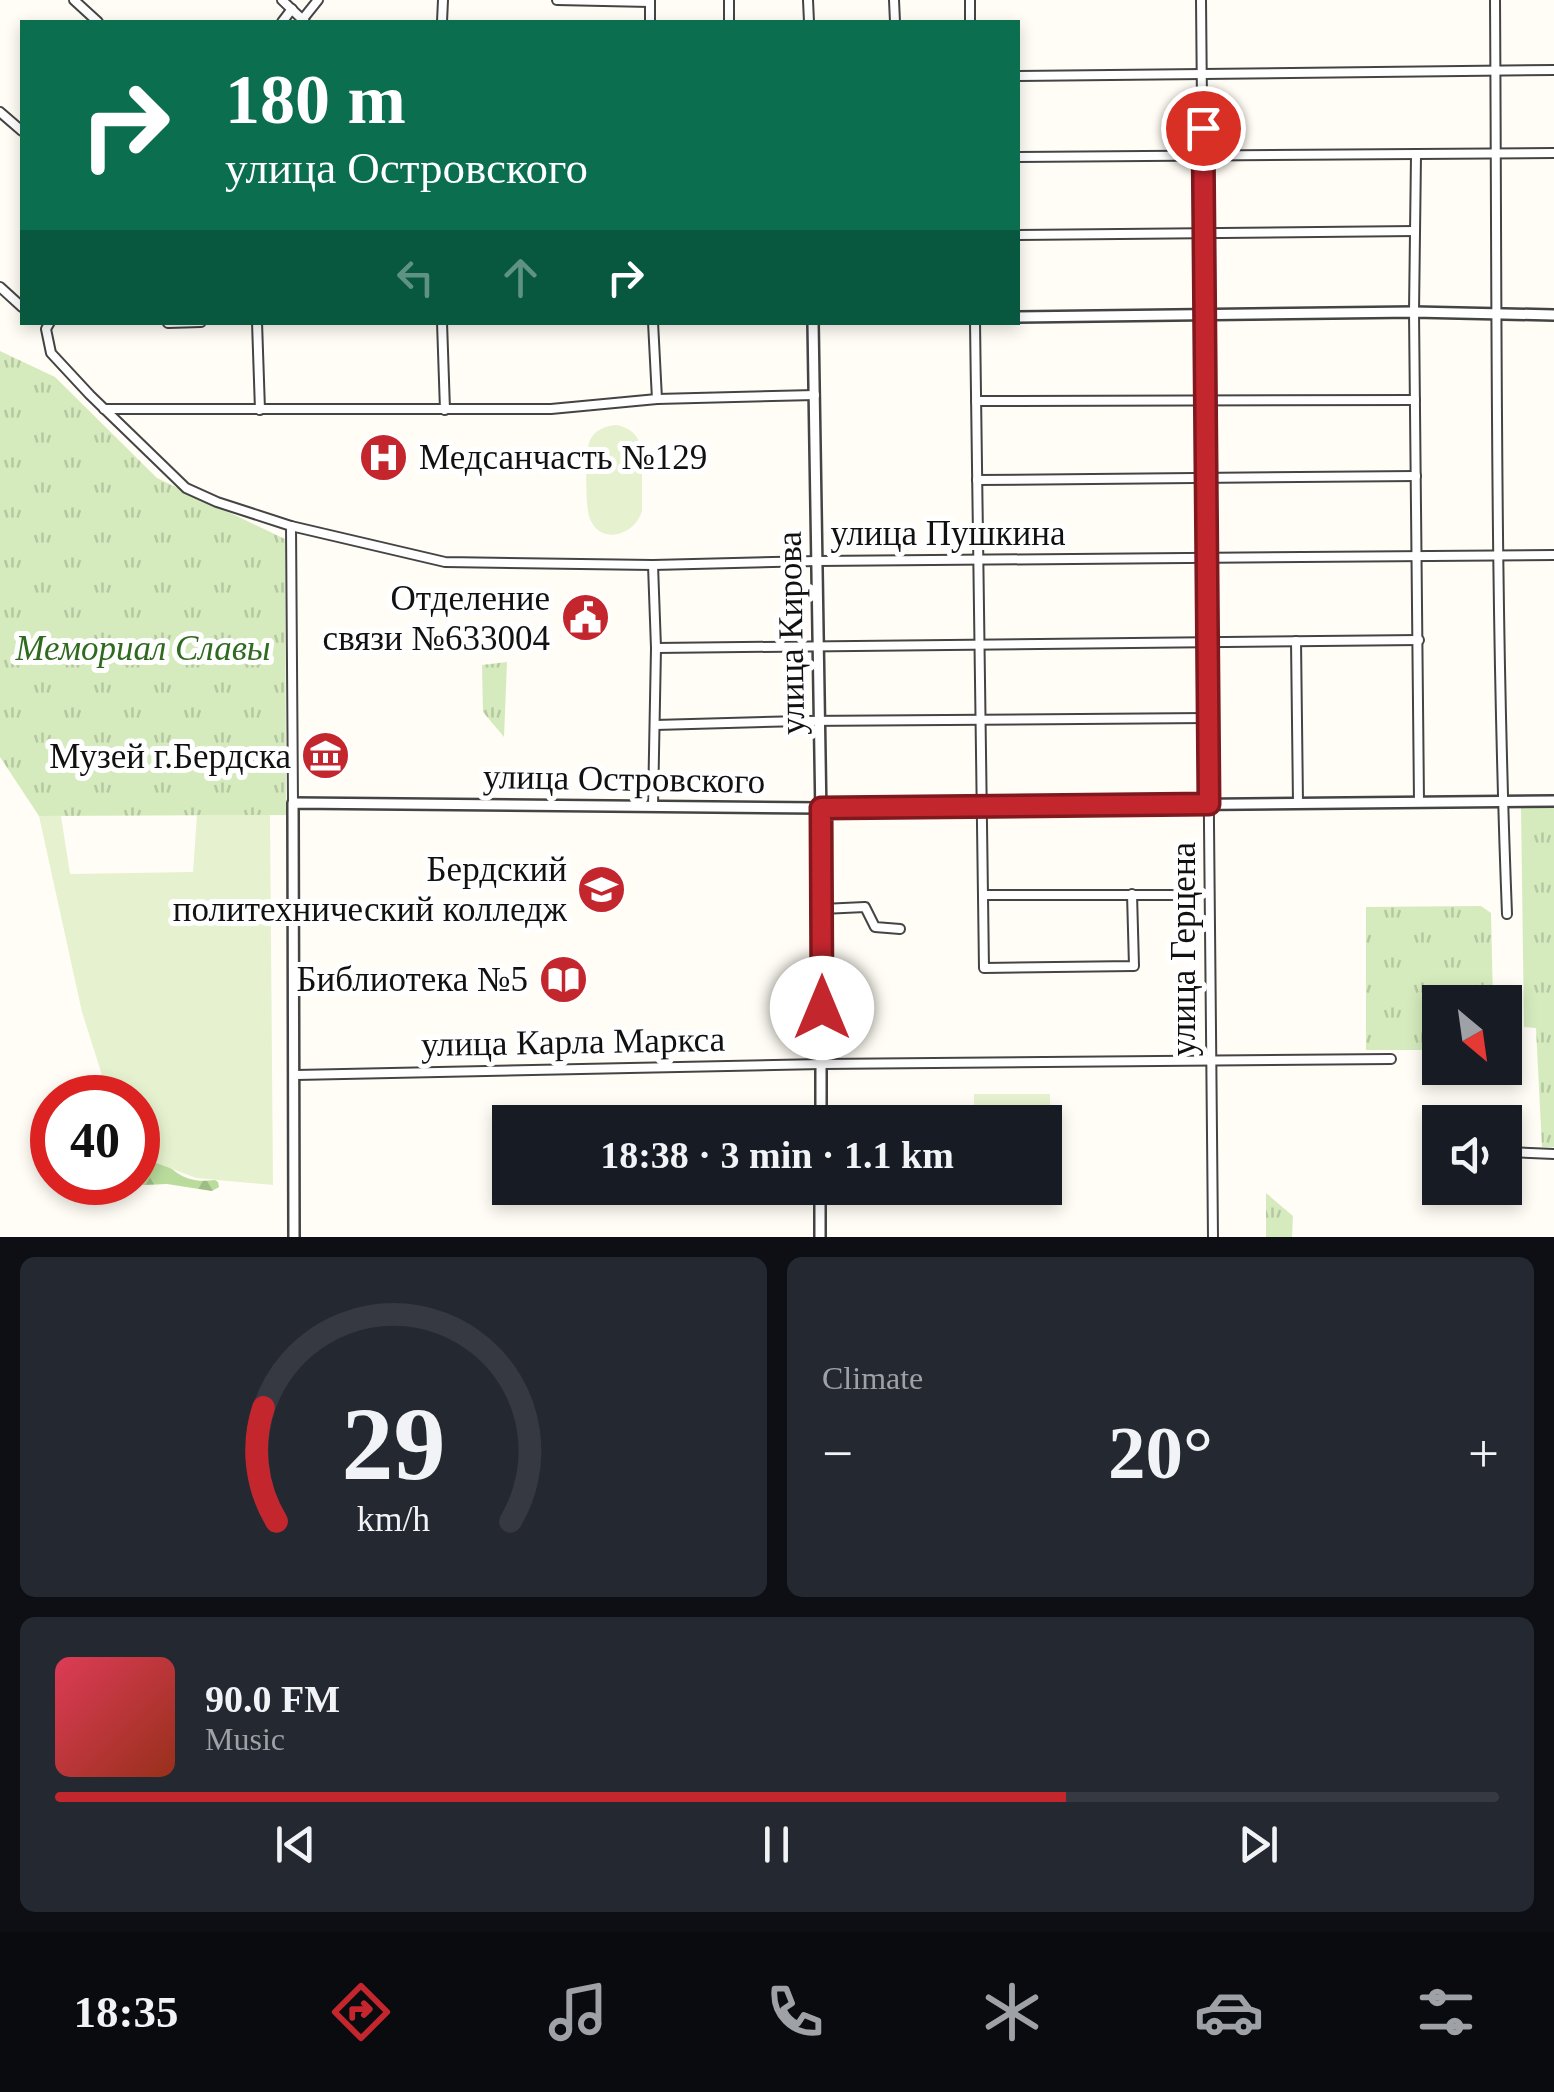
<!DOCTYPE html>
<html lang="en">
<head>
<meta charset="utf-8">
<style>
  :root { --surface:#171b24; --page:#242831; --text:#f1f3f6; --muted:#9ea1a6; --line:#363941; --accent:#c4262e }
  body { margin:0; font-family:Georgia,serif; background:var(--page); color:var(--text); height:100vh; display:flex; flex-direction:column; font-size:38px; white-space:nowrap }
  * { box-sizing:border-box; margin:0 }
  p { font-size:32px; color:var(--muted) }
  .icon { flex:none; width:55px; height:55px; fill:none; stroke:currentColor; stroke-width:2; stroke-linecap:round; stroke-linejoin:round }
  .map { position:relative; height:1237px; overflow:hidden }
  .sheet { display:flex; flex-direction:column; gap:20px; padding:20px; background:#0d0f14; flex:1 }
  .sheet>* { flex:none }
  .hud { position:absolute; left:20px; top:20px; width:1000px; height:305px; border-radius:0px; box-shadow:0 5px 15px #0003; background:#0b6e4f; color:#fff; overflow:hidden }
  .needle { width:65px; rotate:151deg }
  .buttons { position:absolute; left:1422px; top:985px; display:grid; gap:20px }
  .buttons a { display:grid; place-items:center; width:100px; height:100px; border-radius:0px; background:var(--surface); box-shadow:0 5px 15px #0003; font-size:50px }
  .speed { position:absolute; left:30px; top:1075px; display:flex; gap:20px; font-size:50px; font-weight:700; text-align:center }
  .speed>* { display:grid; place-content:center; width:130px; height:130px; border-radius:50%; background:var(--surface); box-shadow:0 5px 15px #0003; line-height:1 }
  .speed .limit { border:15px solid #d22; background:#fff; color:#111 }
  .pin { position:absolute; display:grid; place-items:center; width:85px; height:85px; color:#fff; margin:-42px; border:5px solid #fff; border-radius:50%; box-shadow:0 2px 10px #0007 }
  .me { position:absolute; width:110px; margin:-55px; rotate:0deg; stroke-linejoin:round; filter:drop-shadow(0 0 8px #0008) }
  .turn { display:flex; align-items:center; gap:35px; height:210px; padding:0 40px; font-size:45px }
  .turn .icon { width:130px; height:130px; stroke-width:2.5 }
  .turn b { display:block; font-size:70px; line-height:85px }
  .lanes { display:flex; align-items:center; height:95px; padding:0 40px; background:#0003; justify-content:center; gap:50px; direction:ltr }
  .lanes .off { opacity:.35 }
  .big { font-size:75px; font-weight:600; line-height:1.1 }
  .sheet .widget { flex:1; display:flex; flex-direction:column; justify-content:center; gap:15px; min-width:0; padding:0 35px; border-radius:15px; background:var(--page) }
  .sheet .dial { align-items:center; gap:0 }
  .dial svg { height:260px; overflow:visible; fill:none; stroke:var(--line); stroke-width:7; stroke-linecap:round; text-anchor:middle }
  .dial text { fill:var(--text); stroke:none }
  .song { display:flex; align-items:center; gap:30px }
  .cover { width:120px; height:120px; border-radius:15px; background:linear-gradient(135deg,hsl(350 70% 55%),hsl(10 70% 35%)) }
  .played { height:10px; border-radius:5px; background:linear-gradient(90deg,var(--accent) 70%,var(--line) 70%) }
  .keys { display:flex; justify-content:space-around; direction:ltr }
  .heat { display:flex; justify-content:space-between; align-items:center; font-size:55px; direction:ltr }
  .sheet .tiles { flex:1; display:grid; gap:20px; grid-template-columns:1fr 1fr }
  .widget:last-child { grid-column:span 2 }
  .trip { position:absolute; left:492px; top:1105px; width:570px; height:100px; border-radius:0px; background:var(--surface); box-shadow:0 5px 15px #0003; font-weight:600; line-height:100px; text-align:center }
  .menu { display:flex; height:160px; justify-content:space-around; align-items:center; background:#090b0e; color:var(--muted) }
  .menu .icon { width:70px; height:70px }
  .menu .on { color:var(--accent) }
  .menu b { font-size:45px; color:var(--text) }
  .map>svg:first-child { display:block }
  .forest { fill:url(#forest-firs) }
  .park { fill:url(#park-tufts) }
  .pitch { fill:#e6f2cf }
  .lines { fill:none; stroke-linecap:round; stroke-linejoin:round }
  .minor-casing { stroke:#444; stroke-width:12 }
  .tertiary-casing { stroke:#444; stroke-width:14 }
  .minor { stroke:#fff; stroke-width:8 }
  .tertiary { stroke:#fff; stroke-width:9 }
  .route-casing { stroke:#7f191e; stroke-width:25 }
  .route { stroke:#c4262e; stroke-width:18 }
  .labels { text-anchor:middle; dominant-baseline:central; stroke-width:10; stroke-linejoin:round; paint-order:stroke }
  .poi-label { font-size:35px; fill:#111; stroke:#fff; text-anchor:end }
  .street-label { font-size:35px; fill:#111; stroke:#fff }
  .park-label { font-size:35px; font-style:italic; fill:#2f6b1f; stroke:#fff }
</style>
</head>
<body>
<div class="map">
<svg width="1554" height="1237" viewBox="0 0 1554 1237">
  <defs>
    <pattern id="forest-firs" width="22" height="20" patternUnits="userSpaceOnUse" patternTransform="scale(2.5)"><rect width="22" height="20" fill="#b9dc9c"/><path d="M5 1l3.5 6h-7zM16 11l3.5 6h-7z" fill="#9ebc85"/></pattern>
    <pattern id="park-tufts" width="24" height="20" patternUnits="userSpaceOnUse" patternTransform="scale(2.5)"><rect width="24" height="20" fill="#d5ebbd"/><path d="M3 7l-1-3M5 7V3M7 7l1-3M15 17l-1-3M17 17v-4M19 17l1-3" fill="none" stroke="#b6c8a1"/></pattern>
  </defs>
  <rect width="100%" height="100%" fill="#fffdf5"/>
  <path class="forest" d="M154,1151C174,1172 184,1184 215,1180L218,1182L219,1187L212,1191L167,1184L144,1185L134,1183L138,1182V1155Z"/>
  <g class="park">
    <path d="M0,351L55,377L157,478L285,539L286,815L39,816L0,757Z"/>
    <path d="M507,662L504,737L483,712L482,665Z"/>
    <path d="M1554,806V1147H1542L1536,1028L1524,1027L1521,807Z"/>
    <path d="M1481,906L1491,913L1493,1002H1440V1050H1366V907Z"/>
    <path d="M1266,1193L1293,1216L1292,1237H1266Z"/>
  </g>
  <g class="pitch">
    <path d="M616,425C630,427 638,435 642,449V511C635,535 601,546 590,519C585,508 585,451 590,440C595,430 605,426 616,425Z"/>
    <path d="M197,815H270L273,1185L196,1178L138,1156V1098L109,1097L82,1012L39,816H61L70,874L193,872Z"/>
    <path d="M974,1094H1050V1152H1045V1122H974Z"/>
  </g>
  <g class="lines">
    <defs>
      <g id="minor">
        <path d="M74,0L98,22"/>
        <path d="M282,0L305,22"/>
        <path d="M557,0L650,2"/>
        <path d="M729,0V22"/>
        <path d="M808,0L809,22"/>
        <path d="M894,0L895,22"/>
        <path d="M970,0V22"/>
        <path d="M1201,0L1213,1237"/>
        <path d="M1495,0C1497,305 1495,610 1507,914"/>
        <path d="M302,20L318,0"/>
        <path d="M282,22L292,9"/>
        <path d="M442,22L443,0"/>
        <path d="M650,22V0"/>
        <path d="M1018,76L1554,70"/>
        <path d="M0,112L22,131"/>
        <path d="M1416,155L1414,312L1419,801"/>
        <path d="M1018,157L1554,153"/>
        <path d="M1018,235L1415,231"/>
        <path d="M0,287L22,307"/>
        <path d="M50,322L46,329L51,353L90,395L186,488L217,502L291,526L445,562L653,565L817,561L1554,555"/>
        <path d="M257,322L260,410"/>
        <path d="M442,322L445,410"/>
        <path d="M653,322L657,399"/>
        <path d="M975,322L984,968L1134,966L1132,894"/>
        <path d="M168,323L201,322"/>
        <path d="M976,401L1415,400"/>
        <path d="M104,409H551L657,399L815,395"/>
        <path d="M977,480L1416,476"/>
        <path d="M291,526L293,803"/>
        <path d="M653,565L656,648L653,806"/>
        <path d="M1296,641L1298,803"/>
        <path d="M656,648L1419,640"/>
        <path d="M655,725L802,721L1208,718"/>
        <path d="M983,895H1172"/>
        <path d="M822,909L865,907L875,927L900,929"/>
        <path d="M296,1075L821,1064L1391,1059"/>
        <path d="M1505,1152L1554,1154"/>
      </g>
      <g id="tertiary">
        <path d="M1018,317L1414,312L1554,315"/>
        <path d="M813,322L821,818V1122"/>
        <path d="M294,1237L293,803L821,808L1554,801"/>
        <path d="M820,1237V1188"/>
      </g>
    </defs>
    <use href="#minor" class="minor-casing"/>
    <use href="#tertiary" class="tertiary-casing"/>
    <use href="#minor" class="minor"/>
    <use href="#tertiary" class="tertiary"/>
  </g>
  <g class="lines">
    <defs>
      <path id="route" d="M822,1008L821,808L1209,804L1203,128"/>
    </defs>
    <use href="#route" class="route-casing"/>
    <use href="#route" class="route"/>
  </g>
  <defs>
    <symbol id="hospital-disc" viewBox="-11 -11 22 22"><circle r="9.5" fill="#c4262e" stroke="#fff"/><path d="M-5-5h3v3.5h4V-5h3V5h-3V1.5h-4V5h-3Z" fill="#fff"/></symbol>
    <symbol id="civic-disc" viewBox="-11 -11 22 22"><circle r="9.5" fill="#c4262e" stroke="#fff"/><path d="M-.6-6.5H3V-4.5H.6V-3L4-1V1h2V6H-6V1h2V-1L-.6-3ZM-1.2 2.5V6h2.4V2.5Z" fill="#fff"/></symbol>
    <symbol id="museum-disc" viewBox="-11 -11 22 22"><circle r="9.5" fill="#c4262e" stroke="#fff"/><path d="M0-6L6-3V-2H-6V-3ZM-5-1h2V3h-2ZM-1-1h2V3h-2ZM3-1h2V3H3ZM-6 4H6V6H-6Z" fill="#fff"/></symbol>
    <symbol id="university-disc" viewBox="-11 -11 22 22"><circle r="9.5" fill="#c4262e" stroke="#fff"/><path d="M0-5L7-2L0 1L-7-2ZM-4 1L0 2.5L4 1V4Q0 6-4 4Z" fill="#fff"/></symbol>
    <symbol id="library-disc" viewBox="-11 -11 22 22"><circle r="9.5" fill="#c4262e" stroke="#fff"/><path d="M-6-4Q-3-5.5-.7-3.5V5Q-3 3-6 4ZM6-4Q3-5.5 .7-3.5V5Q3 3 6 4Z" fill="#fff"/></symbol>
  </defs>
  <g fill-rule="evenodd">
    <use href="#hospital-disc" x="356" y="430" width="55" height="55"/>
    <use href="#civic-disc" x="558" y="590" width="55" height="55"/>
    <use href="#museum-disc" x="298" y="728" width="55" height="55"/>
    <use href="#university-disc" x="574" y="862" width="55" height="55"/>
    <use href="#library-disc" x="536" y="952" width="55" height="55"/>
  </g>
  <g class="labels">
    <g class="poi-label">
      <text x="419" y="457" text-anchor="start">Медсанчасть №129</text>
      <text x="550" y="598">Отделение<tspan x="550" dy="40">связи №633004</tspan></text>
      <text x="291" y="756">Музей г.Бердска</text>
      <text x="567" y="869">Бердский<tspan x="567" dy="40">политехнический колледж</tspan></text>
      <text x="528" y="979">Библиотека №5</text>
    </g>
    <g class="street-label">
      <text x="948" y="533">улица Пушкина</text>
      <text transform="translate(791 633) rotate(-91)">улица Кирова</text>
      <text transform="translate(624 779) rotate(1)">улица Островского</text>
      <text transform="translate(1183 949) rotate(-90)">улица Герцена</text>
      <text transform="translate(573 1042) rotate(-1)">улица Карла Маркса</text>
    </g>
    <g class="park-label">
      <text x="143" y="648">Мемориал Славы</text>
    </g>
  </g>
</svg>
<div class="buttons">
<a><svg class="needle" viewBox="-14 -14 28 28"><path d="M0-13l5 13h-10z" fill="#e53935"/><path d="M0 13l5-13h-10z" fill="#9ea1a6"/></svg></a>
<a><svg class="icon" aria-label="sound" viewBox="0 0 24 24"><path d="M4 9h4l5-4v14l-5-4H4zM17 9q2 3 0 6"/></svg></a>
</div>
<div class="speed"><div class="limit">40</div></div>
<div class="pin" style="left:1203px;top:128px;background:#d93025"><svg class="icon" aria-label="arrive" viewBox="0 0 24 24"><path d="M6 21V4h12l-3 4 3 4H6"/></svg></div>
<svg class="me" style="left:822px;top:1008px" viewBox="-20 -20 40 40"><circle r="19" fill="#fff"/><path d="M0-13L10 11 0 6-10 11z" fill="#c4262e"/></svg>
<div class="trip">18:38 · 3 min · 1.1 km</div>
<div class="hud">
<div class="turn"><svg class="icon" aria-label="right" viewBox="0 0 24 24"><path d="M7 20v-9h11M14 6l5 5-5 5"/></svg><div><b>180 m</b>улица Островского</div></div>
<div class="lanes"><svg class="icon off" aria-label="left" viewBox="0 0 24 24"><path d="M17 20v-9H6M10 6l-5 5 5 5"/></svg><svg class="icon off" aria-label="ahead" viewBox="0 0 24 24"><path d="M12 20V5M6 11l6-6 6 6"/></svg><svg class="icon" aria-label="right" viewBox="0 0 24 24"><path d="M7 20v-9h11M14 6l5 5-5 5"/></svg></div>
</div>
</div>
<section class="sheet">
<div class="tiles">
<div class="widget dial"><svg viewBox="0 0 100 80">
<path d="M14 69A42 42 0 1 1 86 69"/>
<path d="M14 69A42 42 0 0 1 10 34" stroke="#c4262e"/>
<text x="50" y="56" font-size="32" font-weight="700">29</text>
<text x="50" y="72" font-size="11">km/h</text>
</svg></div>
<div class="widget"><p>Climate</p>
<div class="heat"><a>−</a><b class="big">20°</b><a>+</a></div>
</div>
<div class="widget">
<div class="song"><i class="cover"></i><div><b>90.0 FM</b><p>Music</p></div></div>
<div class="played"></div>
<div class="keys"><svg class="icon" aria-label="previous" viewBox="0 0 24 24"><path d="M18 5L8 12l10 7zM5 5v14"/></svg><svg class="icon" aria-label="pause" viewBox="0 0 24 24"><path d="M8 5v14M16 5v14"/></svg><svg class="icon" aria-label="next" viewBox="0 0 24 24"><path d="M6 5l10 7-10 7zM19 5v14"/></svg></div>
</div>
</div>
</section>
<nav class="menu">
<b>18:35</b>
<svg class="icon on" aria-label="directions" viewBox="0 0 24 24"><path d="M12 3l9 9-9 9-9-9zM9 14v-3h6M13 9l2 2-2 2"/></svg>
<svg class="icon" aria-label="music" viewBox="0 0 24 24"><path d="M9 18V5l10-2v13"/><circle cx="6" cy="18" r="3"/><circle cx="16" cy="16" r="3"/></svg>
<svg class="icon" aria-label="phone" viewBox="0 0 24 24"><path d="M5 4h4l2 5-3 2q2 4 5 5l2-3 5 2v4C11 20 4 13 5 4z"/></svg>
<svg class="icon" aria-label="climate" viewBox="0 0 24 24"><path d="M12 3v18M4 7l16 10M4 17L20 7"/></svg>
<svg class="icon" aria-label="car" viewBox="0 0 24 24"><path d="M5 17H2v-5l4-1 3-4h7l3 4 3 1v5h-3M9 17h6M6 11h13"/><circle cx="7" cy="17" r="2"/><circle cx="17" cy="17" r="2"/></svg>
<svg class="icon" aria-label="filters" viewBox="0 0 24 24"><path d="M4 7h16M4 17h16"/><circle cx="9" cy="7" r="2"/><circle cx="15" cy="17" r="2"/></svg>
</nav>
</body>
</html>
